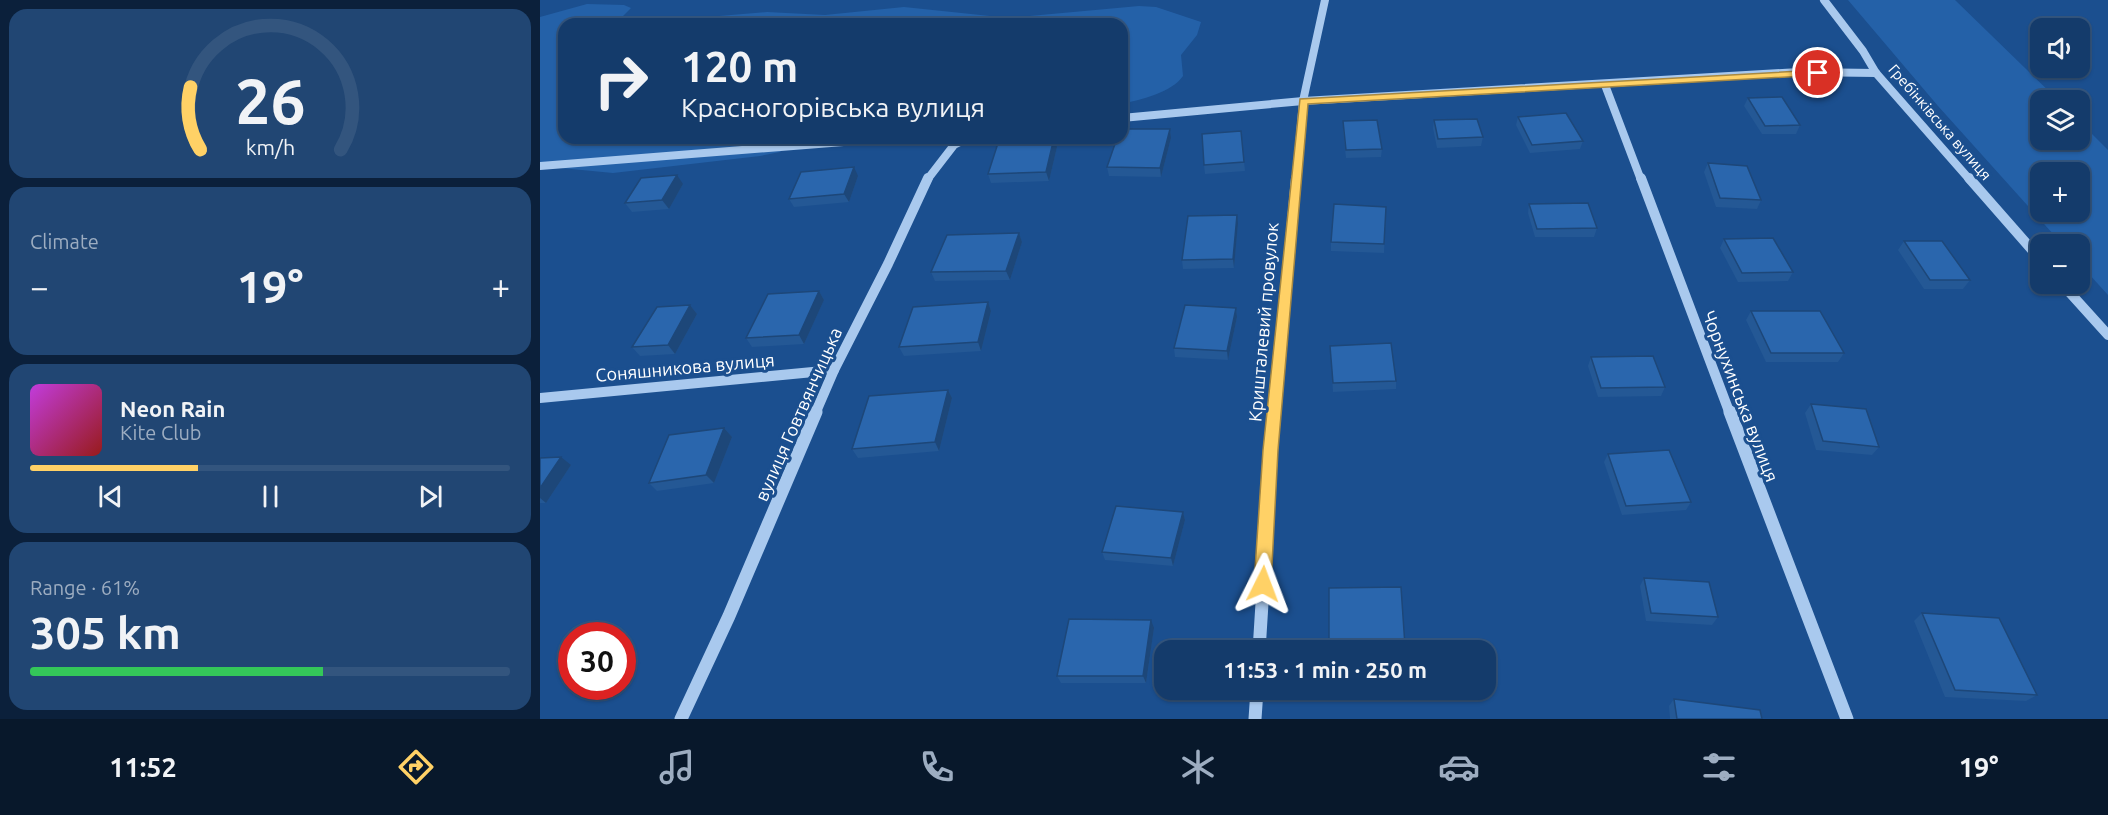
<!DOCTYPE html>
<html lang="en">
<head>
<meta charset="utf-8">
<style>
  :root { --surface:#143b6b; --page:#214673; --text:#f1f3f6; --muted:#9dadc1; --line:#33557e; --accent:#ffd166 }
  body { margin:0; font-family:Ubuntu,sans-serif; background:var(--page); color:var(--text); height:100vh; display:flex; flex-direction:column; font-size:22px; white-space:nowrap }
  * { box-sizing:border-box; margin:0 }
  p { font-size:20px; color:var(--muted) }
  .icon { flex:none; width:33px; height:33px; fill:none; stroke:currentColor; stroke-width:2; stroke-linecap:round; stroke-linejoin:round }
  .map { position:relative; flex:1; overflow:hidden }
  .sheet { display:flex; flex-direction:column; gap:9px; padding:9px; background:#0b203b; width:540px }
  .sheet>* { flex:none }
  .top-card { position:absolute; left:18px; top:18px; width:570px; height:126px; border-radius:18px; box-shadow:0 2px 4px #0004,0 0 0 2px var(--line); background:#143b6b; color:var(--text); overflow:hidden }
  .fabs { position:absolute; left:1490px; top:18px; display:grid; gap:12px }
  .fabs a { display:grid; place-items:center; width:60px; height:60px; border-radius:12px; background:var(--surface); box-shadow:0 2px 4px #0004,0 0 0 2px var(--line); font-size:30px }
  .speed { position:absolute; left:18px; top:622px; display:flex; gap:12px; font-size:30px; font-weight:700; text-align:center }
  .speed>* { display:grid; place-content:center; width:78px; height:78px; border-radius:50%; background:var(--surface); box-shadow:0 2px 4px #0004,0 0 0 2px var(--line); line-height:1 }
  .speed .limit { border:9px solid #d22; background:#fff; color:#111 }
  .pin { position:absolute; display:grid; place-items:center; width:51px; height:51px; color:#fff; margin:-26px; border:3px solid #fff; border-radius:50%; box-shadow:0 2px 6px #0007 }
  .me { position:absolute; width:66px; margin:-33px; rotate:3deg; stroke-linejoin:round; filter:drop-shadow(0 0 4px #0008) }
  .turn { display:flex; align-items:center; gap:21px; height:126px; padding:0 24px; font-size:27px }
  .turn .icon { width:78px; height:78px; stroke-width:2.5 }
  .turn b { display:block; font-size:42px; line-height:51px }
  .big { font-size:45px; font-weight:700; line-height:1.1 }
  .sheet .card { flex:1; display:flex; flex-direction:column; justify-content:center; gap:9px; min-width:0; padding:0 21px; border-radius:18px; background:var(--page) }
  .sheet .dial { align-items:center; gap:0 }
  .dial svg { height:156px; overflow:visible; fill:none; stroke:var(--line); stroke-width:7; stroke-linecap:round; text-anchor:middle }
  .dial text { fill:var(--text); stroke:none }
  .song { display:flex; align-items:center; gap:18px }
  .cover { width:72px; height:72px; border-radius:9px; background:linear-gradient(135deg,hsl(290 70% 55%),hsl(0 70% 35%)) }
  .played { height:6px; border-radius:3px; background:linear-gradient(90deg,var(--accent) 35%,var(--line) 35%) }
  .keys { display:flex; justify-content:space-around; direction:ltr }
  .heat { display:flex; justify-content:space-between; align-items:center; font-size:33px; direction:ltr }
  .charge { height:9px; border-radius:4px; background:linear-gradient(90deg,#34c759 61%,var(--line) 0) }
  .trip { position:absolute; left:614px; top:640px; width:342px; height:60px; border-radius:18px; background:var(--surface); box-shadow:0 2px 4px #0004,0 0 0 2px var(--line); font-weight:700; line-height:60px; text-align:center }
  .dock { display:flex; height:96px; justify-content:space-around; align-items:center; background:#08182b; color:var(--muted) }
  .dock .icon { width:42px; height:42px }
  .dock .current { color:var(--accent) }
  .dock b { font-size:27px; color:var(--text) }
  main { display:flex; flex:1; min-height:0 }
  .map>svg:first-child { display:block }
  .green { fill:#2461a8; fill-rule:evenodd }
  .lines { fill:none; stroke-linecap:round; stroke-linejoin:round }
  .minor-far2 { stroke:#a9c9ee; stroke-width:8 }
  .minor-far1 { stroke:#a9c9ee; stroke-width:10 }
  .minor { stroke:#a9c9ee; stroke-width:13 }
  .wall { fill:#245895 }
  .shaded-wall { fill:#1d4779 }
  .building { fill:#2a66ad; stroke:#1d4779; stroke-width:1.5 }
  .route { fill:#ffd166; stroke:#a68842; stroke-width:1.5 }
  .labels { text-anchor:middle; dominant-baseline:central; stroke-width:6; stroke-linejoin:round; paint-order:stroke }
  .far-street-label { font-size:15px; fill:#fff; stroke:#1b4f8f }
  .street-label { font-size:18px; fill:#fff; stroke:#1b4f8f }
</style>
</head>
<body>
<main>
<section class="sheet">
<div class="card dial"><svg viewBox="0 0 100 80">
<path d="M14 69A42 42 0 1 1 86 69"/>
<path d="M14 69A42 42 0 0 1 9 37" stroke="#ffd166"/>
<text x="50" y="56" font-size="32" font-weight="700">26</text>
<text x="50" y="72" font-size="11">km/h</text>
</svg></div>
<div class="card"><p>Climate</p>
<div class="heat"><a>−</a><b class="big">19°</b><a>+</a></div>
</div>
<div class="card">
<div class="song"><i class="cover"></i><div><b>Neon Rain</b><p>Kite Club</p></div></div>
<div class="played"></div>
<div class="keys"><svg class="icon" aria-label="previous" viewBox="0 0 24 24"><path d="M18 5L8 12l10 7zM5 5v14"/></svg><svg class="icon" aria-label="pause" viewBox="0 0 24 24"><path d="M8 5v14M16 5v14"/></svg><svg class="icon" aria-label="next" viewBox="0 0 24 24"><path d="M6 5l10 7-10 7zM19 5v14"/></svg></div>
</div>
<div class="card"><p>Range · 61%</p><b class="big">305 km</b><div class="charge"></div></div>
</section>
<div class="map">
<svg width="1568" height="719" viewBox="0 0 1568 719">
  <rect width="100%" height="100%" fill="#1b4f8f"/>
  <g class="green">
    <path d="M1308,0H1415L1518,100H1500V140H1539V121L1568,150V295L1539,263V244H1522L1398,106ZM1500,172H1539V212H1500Z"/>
    <path d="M47,4L84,5L91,8L80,19L83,23L92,24H24V138H256L240,152L220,156L73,173L0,166V17Z"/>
    <path d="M599,6L616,7L661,22L657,35L641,55L643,76C631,93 602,99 582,104V24H148L179,16L227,12L285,15L364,7L469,18Z"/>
  </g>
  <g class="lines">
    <g class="minor-far2">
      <path d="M1284,0L1323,51L1336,73L1430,180"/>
      <path d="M1065,85L1101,180"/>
      <path d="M582,118L763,101L1259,72L1336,73"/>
      <path d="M0,166L354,138"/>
      <path d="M387,180L414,145L428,138"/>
      <path d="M756,180L763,101L785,0"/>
    </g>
    <g class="minor-far1">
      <path d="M1101,178L1190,414"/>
      <path d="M1429,178L1500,259"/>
      <path d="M1522,284L1568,335"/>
      <path d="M0,398L294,370"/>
      <path d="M275,414L294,370L348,264L388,178"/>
      <path d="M734,414L756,178"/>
    </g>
    <g class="minor">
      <path d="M1190,412L1307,719"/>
      <path d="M719,651L734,412"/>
      <path d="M141,719L189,616L276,412"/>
      <path d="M715,719L717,690"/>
    </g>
  </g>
  <g class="wall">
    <path d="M1208,98L1260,125L1256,134H1222L1204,106Z"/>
    <path d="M978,117L1043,141L1040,149L990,153L976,125Z"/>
    <path d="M894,120L943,137L941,146L897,148L893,128Z"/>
    <path d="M803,121L842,149L841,157L806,158L803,130Z"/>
    <path d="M630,129L631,138L621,177L569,176L567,167Z"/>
    <path d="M701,131L705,171L665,174L664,165Z"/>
    <path d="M514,138L517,147L509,181L451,183L448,174Z"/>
    <path d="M1168,163L1221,200L1217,209L1176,207L1164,172Z"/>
    <path d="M318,176L309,202L254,207L249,199Z"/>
    <path d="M143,184L129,209L92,212L85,203Z"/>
    <path d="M989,204L1057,228L1054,237H995L988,213Z"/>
    <path d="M846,207L844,253L791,251V242Z"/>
    <path d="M698,224L694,268L643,269L642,260Z"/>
    <path d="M479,233L482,242L470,280L395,281L391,272Z"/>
    <path d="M1184,239L1253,272L1248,281L1198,282L1180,248Z"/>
    <path d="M1364,241L1430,280L1423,289H1384L1358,250Z"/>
    <path d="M279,291L284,300L264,344L212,347L206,338Z"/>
    <path d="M448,302L451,311L441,351L364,356L359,347Z"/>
    <path d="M150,305L157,314L135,354L100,356L92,347Z"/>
    <path d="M696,308L697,317L688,360L635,357L634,348Z"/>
    <path d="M1211,311L1304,353L1298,362H1226L1206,320Z"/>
    <path d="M790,346L856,381V389L793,392Z"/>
    <path d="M1051,357L1125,387L1121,396L1058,397L1048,366Z"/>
    <path d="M408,390L412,398L399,451L318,458L312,449Z"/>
    <path d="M1271,404L1339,447L1332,455L1276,450L1265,413Z"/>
    <path d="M184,428L192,437L174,483L117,491L109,483Z"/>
    <path d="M1068,454L1151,502L1146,510L1082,515L1064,462Z"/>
    <path d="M0,458L31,465L6,503H0Z"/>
    <path d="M643,512L645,520L633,566L565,560L562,552Z"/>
    <path d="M1104,578L1178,617L1172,625L1106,621L1100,586Z"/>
    <path d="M789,588L865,646L864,651H789Z"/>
    <path d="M1382,613L1497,695L1486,701L1405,697L1374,621Z"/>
    <path d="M614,628L606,683H521L517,676Z"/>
    <path d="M1134,699L1222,719H1130L1129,706Z"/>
  </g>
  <g class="shaded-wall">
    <path d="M630,129L631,138L621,177L620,168Z"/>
    <path d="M514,138L517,147L509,181L506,172Z"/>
    <path d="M314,167L318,176L309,202L304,194Z"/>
    <path d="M137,175L143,184L129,209L122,200Z"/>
    <path d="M697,215L698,224L694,268L693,259Z"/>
    <path d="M479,233L482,242L470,280L466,271Z"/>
    <path d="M279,291L284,300L264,344L259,335Z"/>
    <path d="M448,302L451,311L441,351L438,342Z"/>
    <path d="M150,305L157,314L135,354L128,345Z"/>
    <path d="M696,308L697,317L688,360L687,351Z"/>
    <path d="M408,390L412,398L399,451L395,442Z"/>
    <path d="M184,428L192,437L174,483L166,475Z"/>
    <path d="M21,457L31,465L6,503L0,498V488Z"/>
    <path d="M643,512L645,520L633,566L631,558Z"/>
    <path d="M611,620L614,628L606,683L603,676Z"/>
  </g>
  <g class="building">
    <path d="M1242,97L1260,125L1225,126L1208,98Z"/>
    <path d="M1026,113L1043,141L992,145L978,117Z"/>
    <path d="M937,119L943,137L898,139L894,120Z"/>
    <path d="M837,120L842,149L806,150L803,121Z"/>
    <path d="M582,129H630L620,168L567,167L577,138H582Z"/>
    <path d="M701,131L704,162L664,165L662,134Z"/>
    <path d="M514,138L506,172L448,174L459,140Z"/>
    <path d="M1168,163L1207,166L1221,200L1180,198Z"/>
    <path d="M314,167L304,194L249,199L261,172Z"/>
    <path d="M137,175L122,200L85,203L101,178Z"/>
    <path d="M1048,203L1057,228L997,229L989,204Z"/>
    <path d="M794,204L846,207L844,244L791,242Z"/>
    <path d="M697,215L693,259L642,260L648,216Z"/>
    <path d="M479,233L466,271L391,272L407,235Z"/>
    <path d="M1233,238L1253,272L1202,273L1184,239Z"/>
    <path d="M1364,241H1402L1430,280H1390Z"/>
    <path d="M279,291L259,335L206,338L228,294Z"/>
    <path d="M448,302L438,342L359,347L373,307Z"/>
    <path d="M150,305L128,345L92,347L117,307Z"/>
    <path d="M645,305L696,308L687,351L634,348Z"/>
    <path d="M1211,311H1280L1304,353H1231Z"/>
    <path d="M851,343L856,381L793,383L790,346Z"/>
    <path d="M1113,356L1125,387L1061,388L1051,357Z"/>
    <path d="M408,390L395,442L312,449L329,396Z"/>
    <path d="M1271,404L1326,409L1339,447L1283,441Z"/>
    <path d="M184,428L166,475L109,483L129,435Z"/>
    <path d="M1129,450L1151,502L1086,506L1068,454Z"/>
    <path d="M21,457L0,488V458Z"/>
    <path d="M576,506L643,512L631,558L562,552Z"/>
    <path d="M1104,578L1169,582L1178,617L1111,613Z"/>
    <path d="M861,587L865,646H789V588Z"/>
    <path d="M1382,613L1459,618L1497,695L1415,690Z"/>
    <path d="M529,619L611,620L603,676H517Z"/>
    <path d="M1134,699L1220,710L1222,719H1137Z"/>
  </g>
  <path class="route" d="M1278,70L1283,73L1282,75L768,104L738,450L731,584L729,589L723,592L717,589L714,584L723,450L760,99Z"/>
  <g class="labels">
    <g class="far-street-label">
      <text transform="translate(1400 122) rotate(49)">Гребінківська вулиця</text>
    </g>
    <g class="street-label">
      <text transform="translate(723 322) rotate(-85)">Кришталевий провулок</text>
      <text transform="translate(145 367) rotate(-5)">Соняшникова вулиця</text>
      <text transform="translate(1201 396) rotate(69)">Чорнухинська вулиця</text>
      <text transform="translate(258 414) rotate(-66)">вулиця Говтвянчицька</text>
    </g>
  </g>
</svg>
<div class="fabs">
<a><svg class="icon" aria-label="sound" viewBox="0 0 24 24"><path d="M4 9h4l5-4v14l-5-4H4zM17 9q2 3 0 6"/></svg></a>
<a><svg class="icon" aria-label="layers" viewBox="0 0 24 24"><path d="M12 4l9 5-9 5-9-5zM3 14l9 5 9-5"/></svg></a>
<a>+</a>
<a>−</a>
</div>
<div class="speed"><div class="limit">30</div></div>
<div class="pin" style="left:1278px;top:73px;background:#d93025"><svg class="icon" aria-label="arrive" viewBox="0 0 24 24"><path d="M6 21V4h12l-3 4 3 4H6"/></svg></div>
<svg class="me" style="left:723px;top:584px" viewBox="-20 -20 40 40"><path d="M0-17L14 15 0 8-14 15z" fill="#ffd166" stroke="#fff" stroke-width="4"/></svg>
<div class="trip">11:53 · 1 min · 250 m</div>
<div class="top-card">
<div class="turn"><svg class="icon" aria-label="right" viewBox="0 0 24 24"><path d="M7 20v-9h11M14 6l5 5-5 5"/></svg><div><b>120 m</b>Красногорівська вулиця</div></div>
</div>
</div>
</main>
<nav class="dock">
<b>11:52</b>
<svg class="icon current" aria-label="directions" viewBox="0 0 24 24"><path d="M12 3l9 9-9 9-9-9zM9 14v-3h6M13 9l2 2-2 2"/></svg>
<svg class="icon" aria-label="music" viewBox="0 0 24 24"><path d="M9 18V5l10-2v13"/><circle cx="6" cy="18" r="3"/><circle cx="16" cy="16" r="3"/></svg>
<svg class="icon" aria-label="phone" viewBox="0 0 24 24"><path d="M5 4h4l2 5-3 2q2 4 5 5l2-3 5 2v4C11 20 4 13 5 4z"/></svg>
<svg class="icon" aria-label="climate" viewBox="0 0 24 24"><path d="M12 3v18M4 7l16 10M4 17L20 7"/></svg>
<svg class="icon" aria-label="car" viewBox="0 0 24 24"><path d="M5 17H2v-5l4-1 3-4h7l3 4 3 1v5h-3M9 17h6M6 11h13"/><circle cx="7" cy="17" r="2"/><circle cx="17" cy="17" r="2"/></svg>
<svg class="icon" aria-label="filters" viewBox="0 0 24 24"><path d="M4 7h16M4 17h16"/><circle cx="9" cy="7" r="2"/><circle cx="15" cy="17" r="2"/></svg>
<b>19°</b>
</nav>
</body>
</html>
